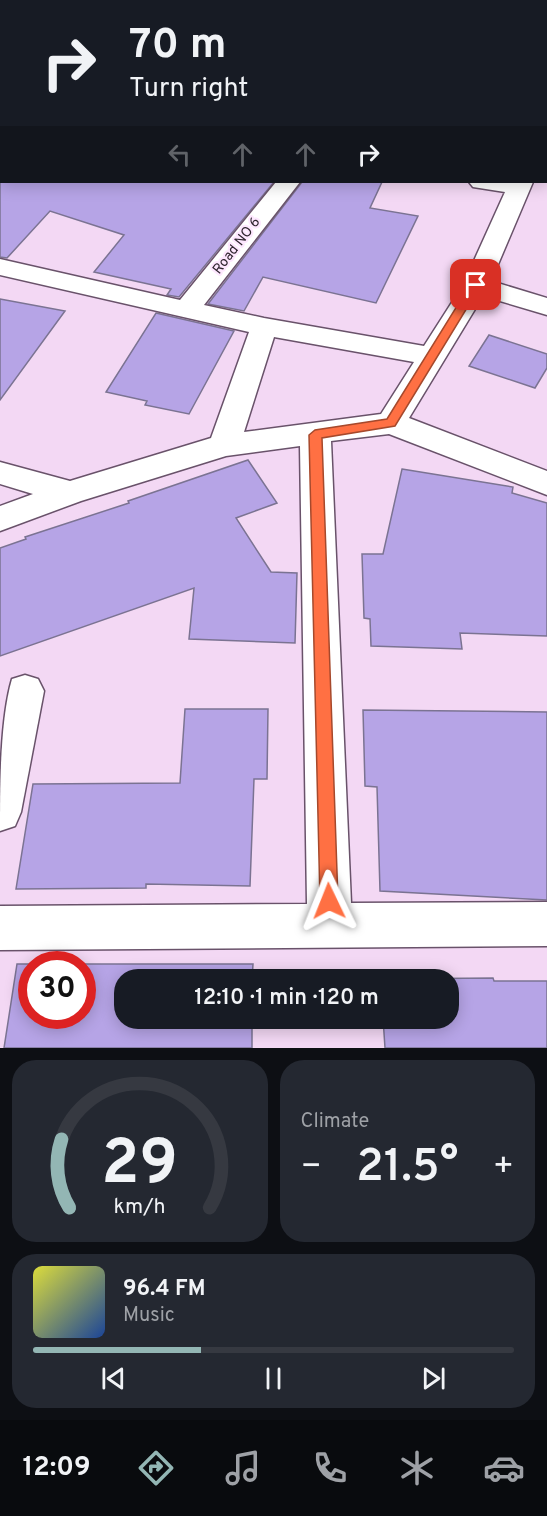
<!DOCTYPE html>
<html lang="en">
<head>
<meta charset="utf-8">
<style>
  :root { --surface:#171b24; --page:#242831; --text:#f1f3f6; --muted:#9ea1a6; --line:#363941; --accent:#93b6b4 }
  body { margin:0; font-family:Overpass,sans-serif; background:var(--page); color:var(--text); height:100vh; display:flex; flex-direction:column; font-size:22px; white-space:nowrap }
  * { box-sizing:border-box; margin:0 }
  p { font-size:20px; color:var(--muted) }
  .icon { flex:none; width:33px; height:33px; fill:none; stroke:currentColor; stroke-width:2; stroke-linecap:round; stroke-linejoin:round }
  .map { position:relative; height:1048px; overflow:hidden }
  .details { display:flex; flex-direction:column; gap:12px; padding:12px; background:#0d0f14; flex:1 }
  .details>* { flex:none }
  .guide { position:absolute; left:0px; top:0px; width:548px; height:183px; box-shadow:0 3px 15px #0003; background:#171b24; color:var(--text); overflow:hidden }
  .speed { position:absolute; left:18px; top:951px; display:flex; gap:12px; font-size:30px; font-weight:700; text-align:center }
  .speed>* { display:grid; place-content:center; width:78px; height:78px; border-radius:50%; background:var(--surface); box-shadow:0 3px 15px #0003; line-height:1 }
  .speed .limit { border:9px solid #d22; background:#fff; color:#111 }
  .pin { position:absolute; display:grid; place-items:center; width:51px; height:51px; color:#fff; margin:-26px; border-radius:12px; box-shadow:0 3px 9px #0006 }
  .me { position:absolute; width:66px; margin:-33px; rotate:358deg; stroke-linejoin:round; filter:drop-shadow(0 0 4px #0008) }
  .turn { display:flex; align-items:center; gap:21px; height:126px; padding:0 30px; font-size:27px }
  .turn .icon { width:78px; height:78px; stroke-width:2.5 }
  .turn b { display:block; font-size:42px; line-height:51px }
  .lanes { display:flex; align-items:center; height:57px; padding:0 30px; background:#0003; justify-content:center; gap:30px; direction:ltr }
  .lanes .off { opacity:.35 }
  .big { font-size:45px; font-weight:600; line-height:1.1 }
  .details .widget { flex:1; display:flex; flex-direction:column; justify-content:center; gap:9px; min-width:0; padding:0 21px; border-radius:24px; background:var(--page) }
  .details .dial { align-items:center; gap:0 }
  .dial svg { height:156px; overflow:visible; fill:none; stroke:var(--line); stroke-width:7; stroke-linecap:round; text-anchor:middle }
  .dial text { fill:var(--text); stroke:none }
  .song { display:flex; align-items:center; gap:18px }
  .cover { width:72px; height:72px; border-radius:9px; background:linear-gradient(135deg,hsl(60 70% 55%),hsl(220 70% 35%)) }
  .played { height:6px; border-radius:3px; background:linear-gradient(90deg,var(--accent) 35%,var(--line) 35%) }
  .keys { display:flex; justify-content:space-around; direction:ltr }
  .heat { display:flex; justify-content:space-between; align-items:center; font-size:33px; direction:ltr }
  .details .tiles { flex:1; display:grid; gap:12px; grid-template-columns:1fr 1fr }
  .widget:last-child { grid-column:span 2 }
  .trip { position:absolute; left:114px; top:969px; width:345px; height:60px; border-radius:24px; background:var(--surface); box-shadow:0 3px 15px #0003; font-weight:600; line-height:60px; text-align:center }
  .menu { display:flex; height:96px; justify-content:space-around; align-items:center; background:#090b0e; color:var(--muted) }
  .menu .icon { width:42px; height:42px }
  .menu .selected { color:var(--accent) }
  .menu b { font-size:27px; color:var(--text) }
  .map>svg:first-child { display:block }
  .building { fill:#b6a4e6; stroke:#7b7392; stroke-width:1.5; fill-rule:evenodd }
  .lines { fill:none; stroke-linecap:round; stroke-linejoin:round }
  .minor-casing { stroke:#69526a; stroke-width:3 }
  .minor { fill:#fff; fill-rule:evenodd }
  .route { fill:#ff7043; stroke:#a6492c; stroke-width:1.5 }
  .labels { text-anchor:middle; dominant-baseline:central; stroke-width:4.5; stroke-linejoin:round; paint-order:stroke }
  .far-street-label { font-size:14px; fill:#2f252f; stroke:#fde7fe }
</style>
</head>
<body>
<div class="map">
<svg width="547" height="1048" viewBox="0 0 547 1048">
  <rect width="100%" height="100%" fill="#f3d8f4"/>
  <g class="building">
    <path d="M0,182H274L179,297L167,295L171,289L94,272L124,235L50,211L7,258L0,257Z"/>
    <path d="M302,182H382L370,208L418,216L376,303L263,277L244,311L208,304Z"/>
    <path d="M0,299L65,311L0,400Z"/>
    <path d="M156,313L234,331L189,414L145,405L147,401L106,392Z"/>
    <path d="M489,335L547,354V368L535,388L469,366Z"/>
    <path d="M248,460L277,503L236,518L271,572L297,573L295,643L189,639L194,588L0,656V548L26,539L25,537L129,503L128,501Z"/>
    <path d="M402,469L513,487L512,493L547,503V636L460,633L462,649L371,646L370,619L364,618L362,554H383Z"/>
    <path d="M185,709H268L267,779H254L250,886L146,884V888L16,889L33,784L180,783Z"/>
    <path d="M363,710L547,712V900L380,891L377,787L365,786Z"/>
    <path d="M17,964H253L252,980H124V1018H252V1048H4ZM32,964H82V1016H32Z"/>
    <path d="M493,978L494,981H547V1048H385L383,1018H448V980L380,979Z"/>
  </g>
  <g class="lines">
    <defs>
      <g id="minor">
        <path d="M125,0H145L124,2Z"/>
        <path d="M259,0H282L283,2H260Z"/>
        <path d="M442,0H460L441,2Z"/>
        <path d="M546,62H547L546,78Z"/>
        <path d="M0,74H2L0,87Z"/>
        <rect x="0" y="121" width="2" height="13"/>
        <rect x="546" y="149" width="1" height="14"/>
        <path d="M276,182H300L204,305L264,318L424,346L463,285L505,192L473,187L469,182H533L491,281L547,298V315L483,296L409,418L547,471V495L389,434L331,441L351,903L547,902V946L0,950V906L307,904L300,446L226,456L81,501L0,531V506L33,494L0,484V462L70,481L211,438L249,332L0,275V259L180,300ZM274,337L414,362L381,414L244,432Z"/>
        <path d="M25,675L38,679L44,691L21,812L15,826L0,831C0,786 0,720 12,679Z"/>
      </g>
    </defs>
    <use href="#minor" class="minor-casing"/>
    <use href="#minor" class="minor"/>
  </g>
  <path class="route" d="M476,282L481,285L395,426L322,438L338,901L336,908L329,910L323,908L320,901L309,435L315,430L387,419L470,285Z"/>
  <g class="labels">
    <g class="far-street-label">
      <text transform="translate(237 246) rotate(-52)">Road NO 6</text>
    </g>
  </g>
</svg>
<div class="speed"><div class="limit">30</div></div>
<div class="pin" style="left:476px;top:285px;background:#d93025"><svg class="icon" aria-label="arrive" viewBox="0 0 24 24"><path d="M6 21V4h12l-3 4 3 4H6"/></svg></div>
<svg class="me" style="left:329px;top:901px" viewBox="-20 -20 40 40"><path d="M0-17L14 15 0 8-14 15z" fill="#ff7043" stroke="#fff" stroke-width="4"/></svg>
<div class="trip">12:10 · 1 min · 120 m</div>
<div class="guide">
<div class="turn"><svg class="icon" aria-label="right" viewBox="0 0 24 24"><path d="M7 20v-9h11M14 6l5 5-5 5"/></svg><div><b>70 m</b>Turn right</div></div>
<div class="lanes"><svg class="icon off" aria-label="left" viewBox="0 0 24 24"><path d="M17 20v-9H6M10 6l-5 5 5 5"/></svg><svg class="icon off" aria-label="ahead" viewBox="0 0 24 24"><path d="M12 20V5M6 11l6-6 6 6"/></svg><svg class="icon off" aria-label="ahead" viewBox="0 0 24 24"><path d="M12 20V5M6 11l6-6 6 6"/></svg><svg class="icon" aria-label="right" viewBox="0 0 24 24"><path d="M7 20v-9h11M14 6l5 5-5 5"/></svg></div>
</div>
</div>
<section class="details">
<div class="tiles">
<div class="widget dial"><svg viewBox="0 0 100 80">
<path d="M14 69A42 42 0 1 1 86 69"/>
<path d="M14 69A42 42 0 0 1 10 34" stroke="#93b6b4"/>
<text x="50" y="56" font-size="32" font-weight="700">29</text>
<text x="50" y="72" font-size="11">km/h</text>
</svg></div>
<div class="widget"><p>Climate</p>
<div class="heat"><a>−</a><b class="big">21.5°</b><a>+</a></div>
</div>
<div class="widget">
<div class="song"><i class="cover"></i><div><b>96.4 FM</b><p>Music</p></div></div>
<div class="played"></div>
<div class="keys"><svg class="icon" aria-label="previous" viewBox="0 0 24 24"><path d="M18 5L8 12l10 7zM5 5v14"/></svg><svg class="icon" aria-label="pause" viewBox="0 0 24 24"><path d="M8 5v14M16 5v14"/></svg><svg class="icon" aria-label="next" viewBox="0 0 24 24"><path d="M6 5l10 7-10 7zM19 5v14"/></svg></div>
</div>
</div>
</section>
<nav class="menu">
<b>12:09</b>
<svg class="icon selected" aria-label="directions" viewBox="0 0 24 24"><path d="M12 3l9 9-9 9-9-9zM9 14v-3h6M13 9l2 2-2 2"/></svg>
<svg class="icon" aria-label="music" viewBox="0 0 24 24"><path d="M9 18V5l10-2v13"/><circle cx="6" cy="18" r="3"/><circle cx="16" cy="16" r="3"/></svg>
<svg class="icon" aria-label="phone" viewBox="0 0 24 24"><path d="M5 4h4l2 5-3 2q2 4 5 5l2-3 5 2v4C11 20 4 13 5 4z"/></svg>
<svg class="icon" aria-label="climate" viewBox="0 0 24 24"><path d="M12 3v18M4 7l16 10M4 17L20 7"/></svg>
<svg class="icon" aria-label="car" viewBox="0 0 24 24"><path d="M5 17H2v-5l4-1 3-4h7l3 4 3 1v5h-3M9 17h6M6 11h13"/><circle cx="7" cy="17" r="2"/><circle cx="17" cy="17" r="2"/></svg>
</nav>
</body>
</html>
